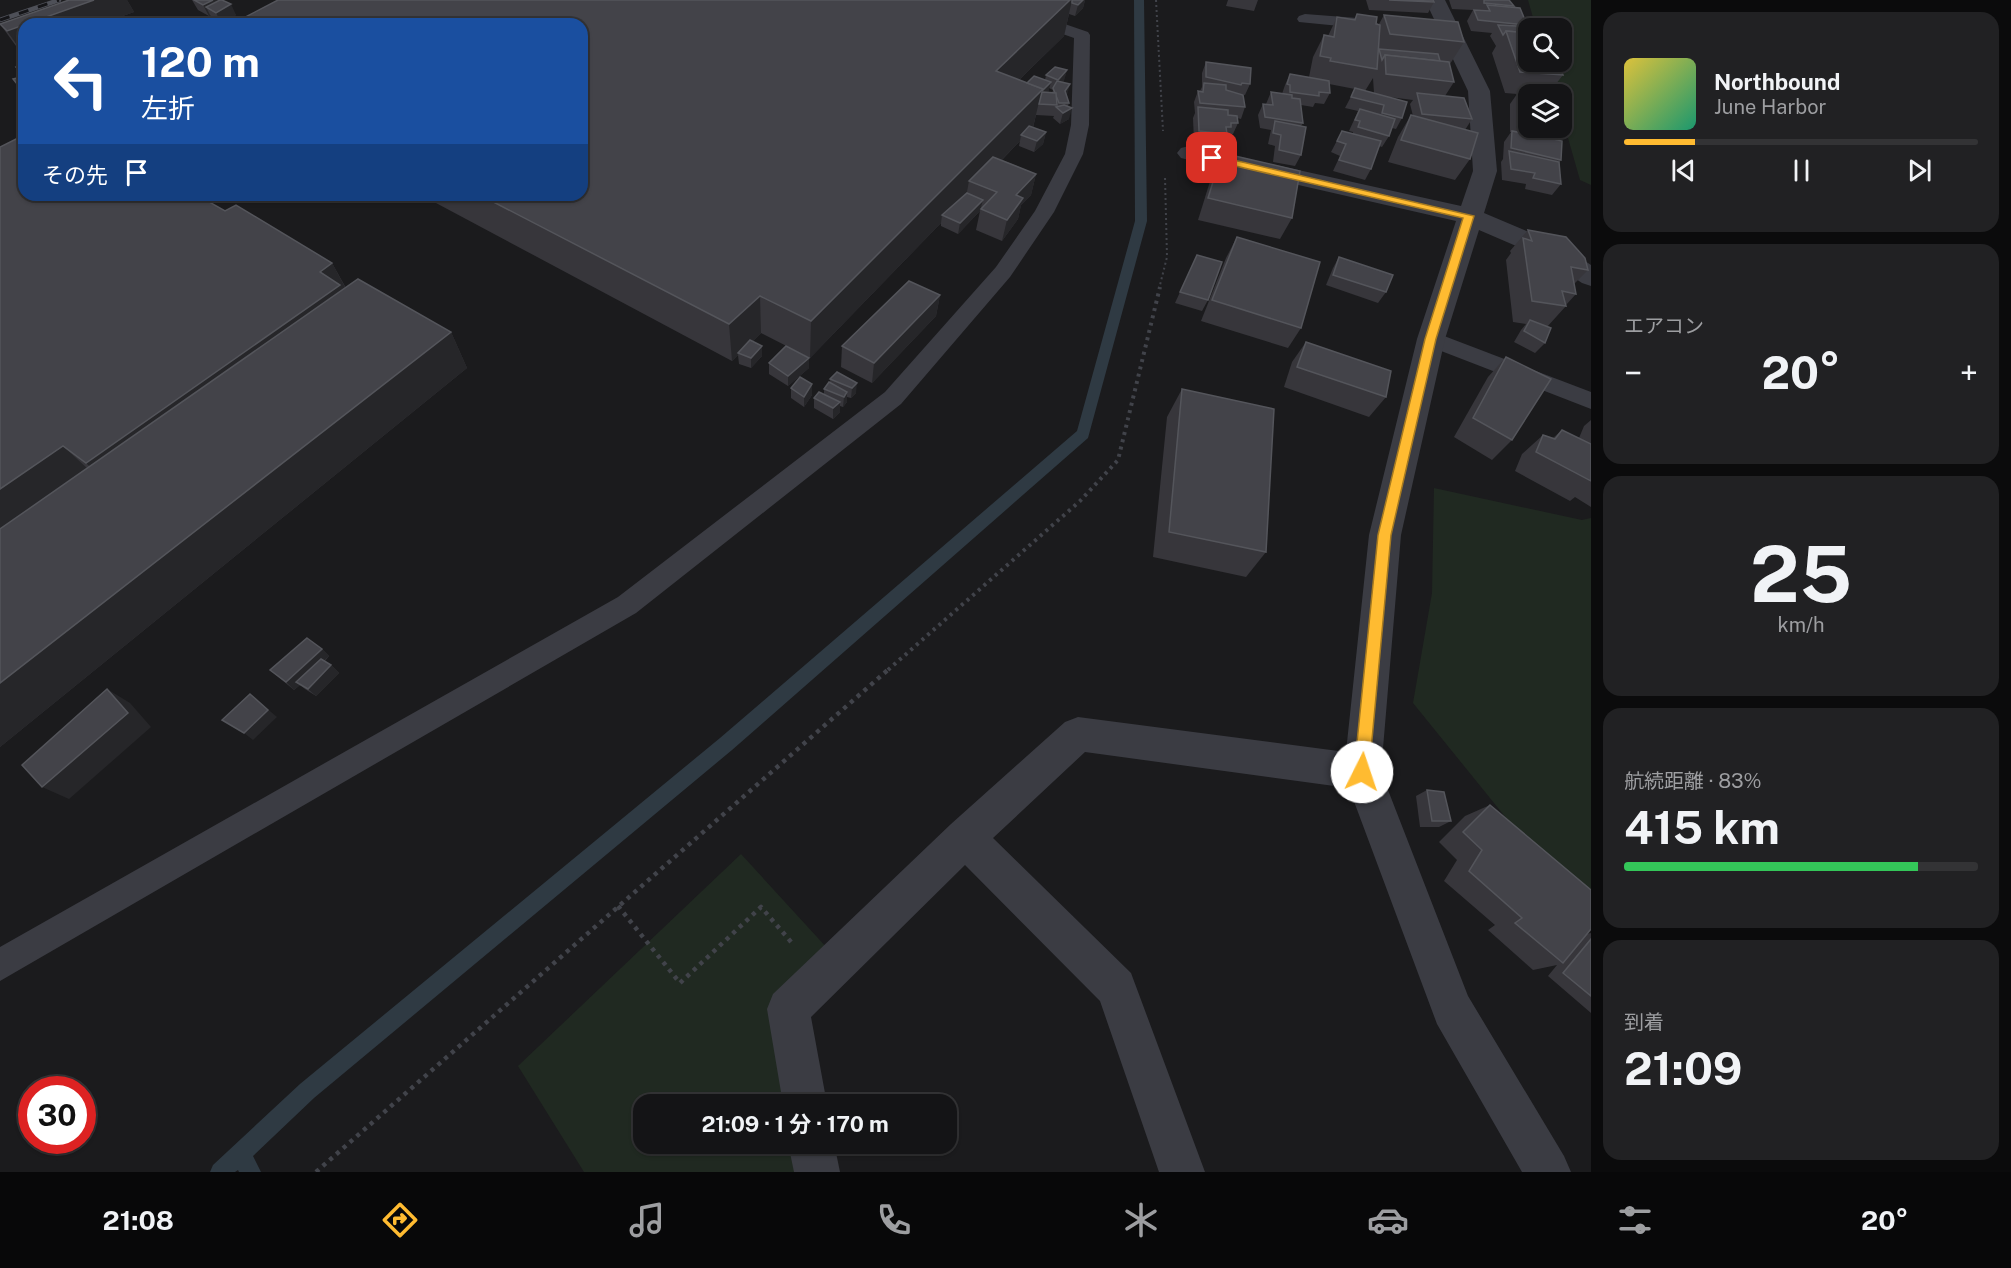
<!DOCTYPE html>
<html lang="ja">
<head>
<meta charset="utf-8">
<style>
  :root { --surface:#141416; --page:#212123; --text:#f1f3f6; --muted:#9d9ea1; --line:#333335; --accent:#ffbb31 }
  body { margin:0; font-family:"Public Sans","Noto Sans JP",sans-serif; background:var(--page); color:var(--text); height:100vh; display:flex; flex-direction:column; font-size:22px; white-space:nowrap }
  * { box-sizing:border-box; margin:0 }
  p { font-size:20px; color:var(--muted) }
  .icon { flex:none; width:33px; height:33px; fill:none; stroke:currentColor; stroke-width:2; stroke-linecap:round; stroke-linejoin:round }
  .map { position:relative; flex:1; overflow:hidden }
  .sheet { display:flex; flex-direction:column; gap:12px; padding:12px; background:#0b0b0c; width:420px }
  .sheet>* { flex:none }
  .guide { position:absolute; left:18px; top:18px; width:570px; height:183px; border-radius:18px; box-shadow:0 2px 4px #0004,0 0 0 2px var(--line); background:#1a4fa0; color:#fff; overflow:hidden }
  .fabs { position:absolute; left:1518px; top:18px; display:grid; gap:12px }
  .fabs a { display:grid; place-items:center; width:54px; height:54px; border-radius:12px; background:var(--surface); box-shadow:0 2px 4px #0004,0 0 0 2px var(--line); font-size:30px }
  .speed { position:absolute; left:18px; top:1076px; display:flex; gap:12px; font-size:30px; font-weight:700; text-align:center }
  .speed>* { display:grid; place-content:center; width:78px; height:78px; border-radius:50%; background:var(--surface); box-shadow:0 2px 4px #0004,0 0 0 2px var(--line); line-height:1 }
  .speed .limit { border:9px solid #d22; background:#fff; color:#111 }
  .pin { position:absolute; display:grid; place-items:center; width:51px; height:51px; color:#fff; margin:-26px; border-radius:12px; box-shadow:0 3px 9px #0006 }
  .me { position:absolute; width:66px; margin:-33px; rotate:4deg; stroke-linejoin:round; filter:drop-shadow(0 0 4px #0008) }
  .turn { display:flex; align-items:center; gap:21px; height:126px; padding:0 24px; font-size:27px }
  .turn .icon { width:78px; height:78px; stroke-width:2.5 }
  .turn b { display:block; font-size:42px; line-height:51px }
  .then { display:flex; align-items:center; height:57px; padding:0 24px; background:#0003; gap:12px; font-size:22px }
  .big { font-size:45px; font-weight:700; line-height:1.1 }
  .sheet .card { flex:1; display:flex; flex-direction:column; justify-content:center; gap:9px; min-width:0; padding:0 21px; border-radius:18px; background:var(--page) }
  .sheet .dial { align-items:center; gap:0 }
  .dial b { font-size:78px; line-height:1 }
  .song { display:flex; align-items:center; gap:18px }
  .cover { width:72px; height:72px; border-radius:9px; background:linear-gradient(135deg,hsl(50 70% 55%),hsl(160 70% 35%)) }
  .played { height:6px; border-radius:3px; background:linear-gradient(90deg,var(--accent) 20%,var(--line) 20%) }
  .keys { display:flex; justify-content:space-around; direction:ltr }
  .heat { display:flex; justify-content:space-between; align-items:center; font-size:33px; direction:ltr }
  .charge { height:9px; border-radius:4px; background:linear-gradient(90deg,#34c759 83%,var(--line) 0) }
  .trip { position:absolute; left:633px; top:1094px; width:324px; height:60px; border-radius:18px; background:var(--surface); box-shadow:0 2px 4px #0004,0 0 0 2px var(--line); font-weight:700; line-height:60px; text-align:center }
  .tabs { display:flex; height:96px; justify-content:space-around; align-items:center; background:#080809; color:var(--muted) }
  .tabs .icon { width:42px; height:42px }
  .tabs .active { color:var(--accent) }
  .tabs b { font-size:27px; color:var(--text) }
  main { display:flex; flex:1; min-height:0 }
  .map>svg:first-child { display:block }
  .green { fill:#202921 }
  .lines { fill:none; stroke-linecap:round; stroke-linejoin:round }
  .stream { fill:#2f3a43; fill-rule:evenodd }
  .path-far2 { stroke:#41434a; stroke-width:2; stroke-dasharray:2 3; stroke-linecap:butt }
  .path-far1 { stroke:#41434a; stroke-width:4; stroke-dasharray:3 4.5; stroke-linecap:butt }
  .path { stroke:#41434a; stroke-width:4.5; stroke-dasharray:4 5; stroke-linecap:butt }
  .service { fill:#3b3c43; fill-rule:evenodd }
  .minor { fill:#3b3c43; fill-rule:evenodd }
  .rail-casing { stroke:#4e5058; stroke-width:4.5 }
  .rail { stroke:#151518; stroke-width:3; stroke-dasharray:10; stroke-linecap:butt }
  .wall { fill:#37363b; fill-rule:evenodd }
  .shaded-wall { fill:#262629 }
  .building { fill:#434349; stroke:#54555b; stroke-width:1.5 }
  .route { fill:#ffbb31; stroke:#a67a20; stroke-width:1.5 }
</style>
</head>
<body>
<main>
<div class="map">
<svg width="1591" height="1172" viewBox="0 0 1591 1172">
  <rect width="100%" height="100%" fill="#1b1b1d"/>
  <g class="green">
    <path d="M1528,0H1591V185L1580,180L1562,117V94H1555L1546,62H1562V28H1536Z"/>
    <path d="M1434,488L1582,520L1591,518V912L1554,877L1413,703L1432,593Z"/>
    <path d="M741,854L839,961L788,1009L805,1104H644V1143H811L817,1172H584L518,1066Z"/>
  </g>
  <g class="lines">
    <path class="stream" d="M1134,0H1144L1147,221L1088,438L732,750L314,1098L253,1156L261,1172H239L238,1170L235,1172H210L213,1165L300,1084L720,738L1077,431L1135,221Z"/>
    <g class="path-far2">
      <path d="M1156,0L1163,131"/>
      <path d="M1159,289L1167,257L1165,177"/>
    </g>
    <path class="path-far1" d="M888,670L1080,501L1118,460L1160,287"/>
    <g class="path">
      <path d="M618,906L680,983L761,907L792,943"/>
      <path d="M316,1172L890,668"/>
    </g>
    <g class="service">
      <path d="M972,0H995L1088,32L1090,35L1089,125L1083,154L1054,212L1010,277L901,404L636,613L0,981V947L618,597L885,392L996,267L1035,211L1065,154L1071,125L1074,38L975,3Z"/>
      <path d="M1305,14L1370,19L1378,24L1370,29L1299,22L1297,19L1299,16Z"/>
      <path d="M1431,331L1591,392V409L1423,344L1420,339L1423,334Z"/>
    </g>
    <g class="minor">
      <path d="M1425,0H1445L1490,91L1497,171L1484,213L1564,247L1591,265V286L1582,283L1546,259L1479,230L1445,339L1401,535L1381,772L1468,996L1564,1156L1571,1172H1522L1437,1024L1349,788L1085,752L993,838L1131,973L1205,1172H1159L1100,1001L965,865L811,1017L827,1104H783L767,1009L773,994L951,824L1065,722L1078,717L1346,752L1369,535L1417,339L1456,221L1189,160L1181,158L1177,153L1181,148L1189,146L1461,206L1473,171L1468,91Z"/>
      <path d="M788,1143H834L840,1172H794Z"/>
    </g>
    <defs>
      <path id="rail" d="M0,20L59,0"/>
    </defs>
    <use href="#rail" class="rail-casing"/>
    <use href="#rail" class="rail"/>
  </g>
  <g class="wall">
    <path d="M69,0H127L134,12L22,52L16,46L0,24Z"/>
    <path d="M192,0H222L236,15L222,24L212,18L210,15L209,16L198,10Z"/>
    <path d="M278,0H1085L1083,8L1075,16L1069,14L1064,36L1019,80L1027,83L1045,80L1046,75L1067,70L1063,82L1067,95V96L1069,103L1068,106L1069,119L1060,124L1053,118L1054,116L1036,115L1033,128L1046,132L1043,144L1034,152L1019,146L1020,141L1002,160L1036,174L1031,195L1021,205L1018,219L1002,241L976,230L980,211L958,234L941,226V223L810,358L761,333L753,341L762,356L751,368L739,364L738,355L732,361L421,195H582ZM1049,88L1053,90L1052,93H1048Z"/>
    <path d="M1228,0H1258L1254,11L1226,6Z"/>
    <path d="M1366,0H1433L1434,2L1428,13L1369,10Z"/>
    <path d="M1449,0H1509L1514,6L1513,7L1527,25L1525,27L1528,28L1563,75L1548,94L1525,95L1560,128V130L1553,138L1561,160L1559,163L1561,184L1552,195L1525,189L1526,184L1502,180L1501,162L1503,159L1504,142L1511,132H1510V104L1517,94L1505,93L1492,53L1496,46L1490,36L1492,33L1471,31L1467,21L1473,10L1452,9Z"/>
    <path d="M1357,14L1379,24L1384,15L1464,42L1450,64L1449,63L1454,82L1445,96L1472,119L1465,130L1470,159L1455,180L1388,162L1398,137L1411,115L1413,116L1410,104L1413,100L1389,97L1402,118L1396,129L1392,128L1389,136L1382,147L1379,146L1371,169L1365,180L1333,171L1340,156L1331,152L1342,131L1353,134V132L1349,131L1354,120L1358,111L1345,108L1355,89L1329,84L1330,93L1324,104L1315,103L1313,107L1301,105L1303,123L1301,126V155L1295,166L1273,162L1275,146L1268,144L1271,130L1260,128L1258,115L1263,104H1266L1271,92L1282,94L1285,85L1290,74L1309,77L1313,57L1324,35L1328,36L1337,17L1354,20ZM1373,78L1374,93L1365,91Z"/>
    <path d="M1206,62L1250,84L1245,95L1239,94L1245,107L1241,119L1237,118L1238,123L1233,134H1228L1222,145L1194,142L1193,118L1195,113L1194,102L1198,91H1200L1202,87V73Z"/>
    <path d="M0,147L225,211L332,263L346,288L451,332L467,368L0,747Z"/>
    <path d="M1222,153L1292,218L1280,239L1198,220L1212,175Z"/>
    <path d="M1528,230L1588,270L1574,284L1576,294L1566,305V306L1547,327L1545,343L1535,353L1514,342L1521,330L1526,324L1513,322L1506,260L1511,253L1510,251Z"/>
    <path d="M1237,237L1301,328L1288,348L1201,321L1226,258Z"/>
    <path d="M1197,255L1208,300L1202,311L1175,303Z"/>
    <path d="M1339,257L1386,292L1378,303L1326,285L1333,268Z"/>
    <path d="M940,295L936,316L872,383L841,367L842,346Z"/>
    <path d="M1306,342L1386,397L1369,417L1284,387L1292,362Z"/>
    <path d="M1506,357L1512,440L1492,460L1454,437L1488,377Z"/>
    <path d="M769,363L809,368L788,386L769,374Z"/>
    <path d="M837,372L856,393L851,398L847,397V402L843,407L840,406V412L833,419L814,408V398L824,394V389L830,383V379Z"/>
    <path d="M812,384V395L804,407L791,398V388Z"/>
    <path d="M1182,389L1266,552L1246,577L1153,557L1167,417Z"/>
    <path d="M1591,420V507L1575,497L1570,501L1515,471L1522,454L1543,435L1553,438L1562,430L1579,438L1584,426Z"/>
    <path d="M322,649L329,656L325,661L331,665L339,673L316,696L305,689L300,685L294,690L270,670Z"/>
    <path d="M1427,790L1451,821L1439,827H1420L1416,796Z"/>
    <path d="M1490,805L1586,934L1591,933V1013L1548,976L1557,965L1533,970L1488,930L1495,925L1444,881L1457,860L1439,842L1465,816Z"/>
  </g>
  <g class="shaded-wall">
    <path d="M94,0H127L134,12L100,24H26Z"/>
    <path d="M213,0H222L231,4L236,15L222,24L216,13L206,7L210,15L209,16L203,5Z"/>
    <path d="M1070,0H1072L1064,36L989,109L996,71Z"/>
    <path d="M1083,0H1085L1083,8L1075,16L1078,5Z"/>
    <path d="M24,25V52H22L7,31Z"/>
    <path d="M1067,70L1064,81L1056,91L1058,80Z"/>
    <path d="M24,82V93L17,84Z"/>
    <path d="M1051,82L1048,93L1039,102L1033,127L1025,136L1021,135L1020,141L978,184L969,181L966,197L942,215L941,223L810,358L811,321L1043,89Z"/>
    <path d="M1070,84L1067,95L1062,102L1065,91Z"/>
    <path d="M1072,108L1069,119L1060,124L1063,113Z"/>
    <path d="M1046,132L1043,144L1034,152L1037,141Z"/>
    <path d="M1036,174L1031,195L1021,205L1018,219L1002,241L1007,220L1016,195Z"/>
    <path d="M983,200L980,211L958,234L960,223Z"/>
    <path d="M332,263L352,300L122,497L86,463Z"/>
    <path d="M940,295L936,316L872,383L874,363Z"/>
    <path d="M760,296L761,333L739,354L738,353V355L732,361L729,324Z"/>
    <path d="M451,332L467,368L0,747V683Z"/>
    <path d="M762,346V356L751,368V358Z"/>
    <path d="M809,358V368L788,386V376Z"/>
    <path d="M857,383L856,393L851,398L852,388Z"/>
    <path d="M812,384V395L804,407V397Z"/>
    <path d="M847,392V402L843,407L844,397Z"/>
    <path d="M840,402V412L833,419V408Z"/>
    <path d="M63,446L100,480L0,551V489Z"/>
    <path d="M322,649L329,656L300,684L296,682L300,685L294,690L286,682Z"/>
    <path d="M331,665L339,673L316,696L308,689Z"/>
    <path d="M107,689L130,703L151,727L69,799L42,787Z"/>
    <path d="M250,694L277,717L253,740L244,733Z"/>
  </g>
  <g class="building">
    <path d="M69,0H94L7,31L0,24Z"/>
    <path d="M194,0H213L203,5Z"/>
    <path d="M220,0H222L231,4L216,13L206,7Z"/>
    <path d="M278,0H1070L996,71L1043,89L811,321L760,296L729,324L480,195H582V24H232Z"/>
    <path d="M1072,0H1083L1078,5L1072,3Z"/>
    <path d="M1389,0H1433L1434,2Z"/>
    <path d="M1484,0H1509L1514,6L1484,3Z"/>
    <path d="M1487,5L1520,8L1527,25L1478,20L1474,10L1490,11Z"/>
    <path d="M1357,14L1377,17L1376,24L1380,25L1377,69L1330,61L1331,58L1320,56L1324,35L1334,37L1337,17L1355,20Z"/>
    <path d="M1384,15L1458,22L1464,42L1390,34Z"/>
    <path d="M1498,25L1533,27V28H1528V33L1506,31L1503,35Z"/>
    <path d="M1506,31L1528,33V62H1557L1563,75L1520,72Z"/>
    <path d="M1379,49L1438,54L1440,61L1385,55L1382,60Z"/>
    <path d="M1385,55L1449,62L1454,82L1386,74Z"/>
    <path d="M1206,62L1251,68L1250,84L1242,83L1241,85L1206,77Z"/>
    <path d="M24,64V69L20,71L16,67Z"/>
    <path d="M1055,67L1067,70L1058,80L1046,75Z"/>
    <path d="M1290,74L1329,81L1330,93L1319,92V96L1290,92V85L1287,84Z"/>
    <path d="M1034,76L1051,82L1042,91L1043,89L1027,83Z"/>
    <path d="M21,77L24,82L17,84L13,79Z"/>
    <path d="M1057,81L1070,84L1065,91L1069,103H1059L1053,88Z"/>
    <path d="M1204,83L1226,85V90L1243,95L1245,107L1200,103L1198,91L1203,92Z"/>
    <path d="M1355,88L1407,102L1402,118L1382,113L1384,105L1351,97Z"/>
    <path d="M1042,92L1056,93L1057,105L1039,104Z"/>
    <path d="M1271,92L1292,95V98L1300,99L1303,123L1265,117L1263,104L1273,105Z"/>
    <path d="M1417,93L1464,98L1472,119L1422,114Z"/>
    <path d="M1518,93L1528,95V128H1549L1554,130L1553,139L1562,141L1561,160L1511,148L1512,131L1528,134L1527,123L1518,121Z"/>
    <path d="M1064,105L1072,108L1063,113L1056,107Z"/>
    <path d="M1198,107L1228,110V115L1237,116L1238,123H1231V127H1226L1227,134L1199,131Z"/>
    <path d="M1360,109L1395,119L1389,136L1358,127L1360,121L1355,120Z"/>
    <path d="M1411,115L1478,133L1470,159L1401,140Z"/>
    <path d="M1275,121L1306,127L1301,155L1279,150L1281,135L1273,133Z"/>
    <path d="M1029,126L1046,132L1037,141L1021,135Z"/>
    <path d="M1342,131L1381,141L1371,169L1339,160L1346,144L1337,141Z"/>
    <path d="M24,135V195H197L225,211L236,205L332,263L320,272L340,285L86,463L63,446L0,489V147Z"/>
    <path d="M1509,151L1559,162L1561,184L1533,178L1535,173L1511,169Z"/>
    <path d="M1222,153L1300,171L1292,218L1208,198Z"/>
    <path d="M993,157L1036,174L1016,195L1023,198L1007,220L981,209L997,192L969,181Z"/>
    <path d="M967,193L983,200L960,223L942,215Z"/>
    <path d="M1528,230L1566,237L1585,258L1588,270L1571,267L1576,294L1562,291L1566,306L1532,301L1523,238L1532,241Z"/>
    <path d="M1237,237L1320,262L1301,328L1212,300Z"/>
    <path d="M1197,255L1222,262L1208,300L1180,292Z"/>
    <path d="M1339,257L1393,275L1386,292L1333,275Z"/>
    <path d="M358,279L451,332L0,683V529Z"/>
    <path d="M909,281L940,295L874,363L842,346Z"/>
    <path d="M1530,320L1551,328L1545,343L1524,331Z"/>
    <path d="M750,340L762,346L751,358L738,353Z"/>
    <path d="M1306,342L1391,371L1386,397L1297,367Z"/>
    <path d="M786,346L809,358L788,376L769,363Z"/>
    <path d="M1506,357L1551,379L1512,440L1473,418Z"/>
    <path d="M837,372L857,383L852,388L830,379Z"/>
    <path d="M800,377L812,384L804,397L791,388Z"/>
    <path d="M829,382L847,392L844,397L824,389Z"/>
    <path d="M1182,389L1274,409L1266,552L1169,532Z"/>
    <path d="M819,392L840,402L833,408L814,398Z"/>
    <path d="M1562,430L1591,444V481L1536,452L1543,435L1555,439Z"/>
    <path d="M307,638L322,649L286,682L270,670Z"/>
    <path d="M321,659L331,665L308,689L296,682Z"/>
    <path d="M107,689L128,713L42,787L22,765Z"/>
    <path d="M250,694L268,710L244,733L222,720Z"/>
    <path d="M1427,790L1444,792L1451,821H1432Z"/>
    <path d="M1490,805L1591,890V929L1563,963L1515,923L1522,918L1469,871L1482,850L1463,832Z"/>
    <path d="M1591,939V996L1563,973Z"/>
  </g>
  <path class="route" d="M1212,155L1474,216L1436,339L1391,535L1369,772L1367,778L1362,780L1356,778L1354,772L1378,535L1425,339L1463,218L1209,160V156Z"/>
</svg>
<div class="fabs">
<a><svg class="icon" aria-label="search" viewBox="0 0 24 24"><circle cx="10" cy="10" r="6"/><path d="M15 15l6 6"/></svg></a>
<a><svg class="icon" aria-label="layers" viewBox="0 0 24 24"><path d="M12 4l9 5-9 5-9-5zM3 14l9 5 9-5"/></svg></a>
</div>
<div class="speed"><div class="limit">30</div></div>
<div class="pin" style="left:1212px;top:158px;background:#d93025"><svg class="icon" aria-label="arrive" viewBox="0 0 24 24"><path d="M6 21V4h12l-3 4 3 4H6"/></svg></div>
<svg class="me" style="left:1362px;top:772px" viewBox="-20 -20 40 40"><circle r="19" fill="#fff"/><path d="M0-13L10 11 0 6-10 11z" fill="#ffbb31"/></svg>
<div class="trip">21:09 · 1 分 · 170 m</div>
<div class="guide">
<div class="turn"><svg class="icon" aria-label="left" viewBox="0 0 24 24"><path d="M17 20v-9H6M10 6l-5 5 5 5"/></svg><div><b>120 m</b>左折</div></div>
<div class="then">その先<svg class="icon" aria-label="arrive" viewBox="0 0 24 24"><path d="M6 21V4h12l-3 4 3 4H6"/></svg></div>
</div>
</div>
<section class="sheet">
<div class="card">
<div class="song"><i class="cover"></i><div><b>Northbound</b><p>June Harbor</p></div></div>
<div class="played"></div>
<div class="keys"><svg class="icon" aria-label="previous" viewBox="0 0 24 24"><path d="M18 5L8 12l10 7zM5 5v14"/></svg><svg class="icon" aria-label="pause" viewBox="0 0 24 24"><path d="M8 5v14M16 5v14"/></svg><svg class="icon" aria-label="next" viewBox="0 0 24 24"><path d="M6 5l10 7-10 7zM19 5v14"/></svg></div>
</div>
<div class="card"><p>エアコン</p>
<div class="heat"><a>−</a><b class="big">20°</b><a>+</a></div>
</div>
<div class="card dial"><b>25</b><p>km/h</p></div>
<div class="card"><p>航続距離 · 83%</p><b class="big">415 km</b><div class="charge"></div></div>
<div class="card"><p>到着</p><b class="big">21:09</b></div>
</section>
</main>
<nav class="tabs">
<b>21:08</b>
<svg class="icon active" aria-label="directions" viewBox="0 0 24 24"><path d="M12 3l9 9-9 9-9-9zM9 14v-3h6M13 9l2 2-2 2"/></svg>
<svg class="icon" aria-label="music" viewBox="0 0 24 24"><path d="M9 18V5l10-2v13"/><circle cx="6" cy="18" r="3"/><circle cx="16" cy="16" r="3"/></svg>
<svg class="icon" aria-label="phone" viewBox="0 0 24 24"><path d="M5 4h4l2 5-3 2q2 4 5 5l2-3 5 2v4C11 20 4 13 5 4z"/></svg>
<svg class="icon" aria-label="climate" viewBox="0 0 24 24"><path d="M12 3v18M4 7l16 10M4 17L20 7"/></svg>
<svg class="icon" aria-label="car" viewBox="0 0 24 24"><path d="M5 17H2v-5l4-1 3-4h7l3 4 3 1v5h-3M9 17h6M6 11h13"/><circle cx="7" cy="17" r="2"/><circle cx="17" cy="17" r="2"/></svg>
<svg class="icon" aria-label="filters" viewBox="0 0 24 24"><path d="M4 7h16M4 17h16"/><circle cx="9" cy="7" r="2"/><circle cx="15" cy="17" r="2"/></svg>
<b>20°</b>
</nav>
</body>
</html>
